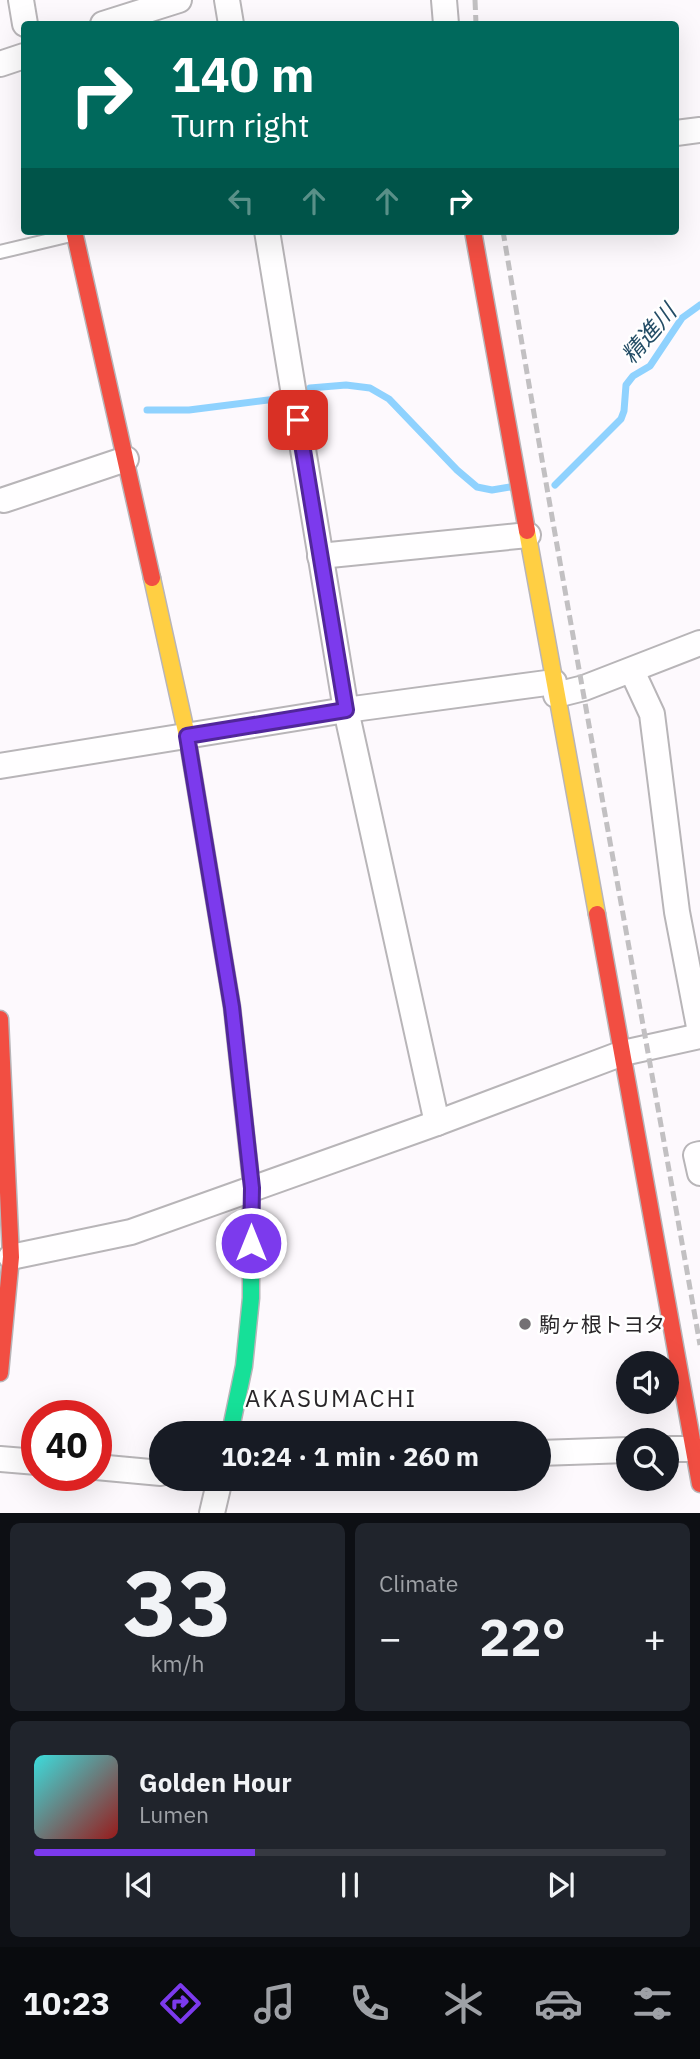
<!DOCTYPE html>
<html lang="en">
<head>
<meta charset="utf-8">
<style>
  :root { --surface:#171b24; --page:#20242c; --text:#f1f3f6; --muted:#9ea1a6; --line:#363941; --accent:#7c3aed }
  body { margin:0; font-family:"IBM Plex Sans","Noto Sans JP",sans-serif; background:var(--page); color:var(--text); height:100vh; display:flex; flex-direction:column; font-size:26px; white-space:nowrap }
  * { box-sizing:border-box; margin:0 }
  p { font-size:23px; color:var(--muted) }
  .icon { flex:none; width:38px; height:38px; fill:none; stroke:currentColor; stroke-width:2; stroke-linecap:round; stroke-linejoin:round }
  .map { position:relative; height:1513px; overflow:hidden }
  .sheet { display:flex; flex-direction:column; gap:10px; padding:10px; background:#0d0f14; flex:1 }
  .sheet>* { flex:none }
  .top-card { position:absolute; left:21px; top:21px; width:658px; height:214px; border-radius:7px; box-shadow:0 7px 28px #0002; background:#00695c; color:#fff; overflow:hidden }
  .tools { position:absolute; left:616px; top:1351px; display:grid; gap:14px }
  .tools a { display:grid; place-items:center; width:63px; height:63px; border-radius:50%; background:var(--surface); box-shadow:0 7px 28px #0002; font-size:35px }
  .speed { position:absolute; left:21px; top:1400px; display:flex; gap:14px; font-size:35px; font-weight:700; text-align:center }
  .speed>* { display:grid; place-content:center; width:91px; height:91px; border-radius:50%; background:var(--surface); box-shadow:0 7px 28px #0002; line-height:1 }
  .speed .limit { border:10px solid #d22; background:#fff; color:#111 }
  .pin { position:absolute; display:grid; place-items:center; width:60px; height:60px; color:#fff; margin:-30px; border-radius:14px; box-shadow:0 4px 10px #0006 }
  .me { position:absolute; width:77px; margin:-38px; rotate:0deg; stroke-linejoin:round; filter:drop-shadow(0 0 5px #0008) }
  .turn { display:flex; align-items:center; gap:24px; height:147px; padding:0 35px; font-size:32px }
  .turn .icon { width:91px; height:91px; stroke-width:2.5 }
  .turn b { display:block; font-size:49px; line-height:60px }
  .lanes { display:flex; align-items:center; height:66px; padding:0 35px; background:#0003; justify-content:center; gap:35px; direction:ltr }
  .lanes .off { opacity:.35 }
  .big { font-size:52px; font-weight:700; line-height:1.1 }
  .sheet .widget { flex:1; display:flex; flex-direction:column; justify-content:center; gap:10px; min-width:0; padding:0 24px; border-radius:10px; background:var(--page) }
  .sheet .dial { align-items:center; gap:0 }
  .dial b { font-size:91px; line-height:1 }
  .song { display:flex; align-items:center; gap:21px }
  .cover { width:84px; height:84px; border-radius:10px; background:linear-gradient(135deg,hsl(180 70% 55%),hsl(0 70% 35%)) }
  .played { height:7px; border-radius:4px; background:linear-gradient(90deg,var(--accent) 35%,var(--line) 35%) }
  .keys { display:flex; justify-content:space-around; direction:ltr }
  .heat { display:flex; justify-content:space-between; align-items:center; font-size:38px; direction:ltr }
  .sheet .tiles { flex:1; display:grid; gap:10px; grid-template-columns:1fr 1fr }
  .widget:last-child { grid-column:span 2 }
  .trip { position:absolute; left:149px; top:1421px; width:402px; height:70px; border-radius:35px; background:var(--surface); box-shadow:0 7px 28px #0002; font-weight:700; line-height:70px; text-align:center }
  .menu { display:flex; height:112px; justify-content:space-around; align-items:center; background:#090b0e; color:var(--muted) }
  .menu .icon { width:49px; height:49px }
  .menu .active { color:var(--accent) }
  .menu b { font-size:32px; color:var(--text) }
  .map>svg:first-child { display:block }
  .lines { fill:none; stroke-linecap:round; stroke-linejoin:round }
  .stream { stroke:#8fd2fe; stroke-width:7 }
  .lane-casing { stroke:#b8b5b8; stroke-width:16 }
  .street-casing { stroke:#b8b5b8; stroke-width:28 }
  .fast-casing { stroke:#b8b5b8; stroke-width:19 }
  .slow-casing { stroke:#b8b5b8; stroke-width:19 }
  .jam-casing { stroke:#b8b5b8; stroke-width:19 }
  .lane { stroke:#fffeff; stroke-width:12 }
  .street { stroke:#fffeff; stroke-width:24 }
  .fast { stroke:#16e098; stroke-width:16 }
  .slow { stroke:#ffcf43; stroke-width:16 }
  .jam { stroke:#f24e42; stroke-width:16 }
  .rail { stroke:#c2c0c2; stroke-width:5; stroke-dasharray:10 5; stroke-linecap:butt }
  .route-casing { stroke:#51269a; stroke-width:18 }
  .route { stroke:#7c3aed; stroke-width:12 }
  .poi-dot { fill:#747074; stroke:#fff; stroke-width:2.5 }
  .labels { text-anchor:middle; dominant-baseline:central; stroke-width:5; stroke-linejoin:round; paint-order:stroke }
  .poi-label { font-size:21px; fill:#2a272a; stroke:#fff; text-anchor:start }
  .water-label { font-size:23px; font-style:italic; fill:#244d66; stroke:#fff }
  .quarter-label { font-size:24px; letter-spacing:2px; fill:#2a272a; stroke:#fff }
</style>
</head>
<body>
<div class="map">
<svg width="700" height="1513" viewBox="0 0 700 1513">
  <rect width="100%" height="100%" fill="#fdf9fd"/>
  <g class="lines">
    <g class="stream">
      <path d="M310,388L346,385L370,388L389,399L457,470L477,487L492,490L510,487"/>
      <path d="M147,410H189L284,398"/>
      <path d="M555,485L621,419L624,411L626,385L633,376L650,366L682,318L700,305"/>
    </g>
    <defs>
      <path id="lane" d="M0,252L71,235"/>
      <g id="street">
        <path d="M21,0L25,24"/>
        <path d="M227,0L231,24"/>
        <path d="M444,0L446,24"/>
        <path d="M103,24L179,0"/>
        <path d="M0,64L24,56"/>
        <path d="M676,133L700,130"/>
        <path d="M267,231L346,710L437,1123"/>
        <path d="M4,500L126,459"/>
        <path d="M320,556L528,535"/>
        <path d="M632,671L652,714L677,912L700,1032"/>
        <path d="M556,695L584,688L700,643"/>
        <path d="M0,766L346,710L554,682"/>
        <path d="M700,1154L696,1155L700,1173"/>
        <path d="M11,1257L131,1232L437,1123L623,1053L700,1036"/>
        <path d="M667,1449H695"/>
        <path d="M539,1453L628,1450"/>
        <path d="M0,1459L37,1462"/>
        <path d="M96,1467L161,1473"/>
        <path d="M212,1513L220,1479"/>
      </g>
      <path id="fast" d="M230,1433L244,1366L251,1298V1181"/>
      <g id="slow">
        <path d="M527,531L597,914"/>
        <path d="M152,578L187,736L232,1007L251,1181"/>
      </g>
      <g id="jam">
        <path d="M74,231L152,578"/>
        <path d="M473,231L527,531"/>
        <path d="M597,914L700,1484"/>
        <path d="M0,1019L11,1257L0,1373"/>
      </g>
    </defs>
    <use href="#lane" class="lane-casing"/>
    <use href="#street" class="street-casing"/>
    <use href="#fast" class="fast-casing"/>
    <use href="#slow" class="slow-casing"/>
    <use href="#jam" class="jam-casing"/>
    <use href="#lane" class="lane"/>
    <use href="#street" class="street"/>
    <use href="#fast" class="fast"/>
    <use href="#slow" class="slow"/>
    <use href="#jam" class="jam"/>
    <g class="rail">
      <path d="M475,0L476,24"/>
      <path d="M503,231C565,603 635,974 700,1345"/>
    </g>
  </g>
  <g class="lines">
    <defs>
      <path id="route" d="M251,1243L252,1188L232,1007L187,736L346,710L298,420"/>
    </defs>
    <use href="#route" class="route-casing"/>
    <use href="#route" class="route"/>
  </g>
  <circle class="poi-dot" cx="525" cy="1324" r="7"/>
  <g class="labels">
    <g class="poi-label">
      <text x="539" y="1324">駒ヶ根トヨタ</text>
    </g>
    <g class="water-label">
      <text transform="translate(648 333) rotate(-49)">精進川</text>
    </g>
    <g class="quarter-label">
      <text x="331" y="1398">AKASUMACHI</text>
    </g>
  </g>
</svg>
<div class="tools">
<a><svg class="icon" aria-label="sound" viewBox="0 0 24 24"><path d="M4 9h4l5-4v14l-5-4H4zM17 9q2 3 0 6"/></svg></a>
<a><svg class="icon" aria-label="search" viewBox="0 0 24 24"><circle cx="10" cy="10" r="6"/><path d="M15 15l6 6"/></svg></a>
</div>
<div class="speed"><div class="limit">40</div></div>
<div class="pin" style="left:298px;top:420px;background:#d93025"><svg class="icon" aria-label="arrive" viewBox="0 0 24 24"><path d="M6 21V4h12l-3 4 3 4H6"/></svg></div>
<svg class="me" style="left:251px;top:1243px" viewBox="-20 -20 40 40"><circle r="17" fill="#7c3aed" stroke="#fff" stroke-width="3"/><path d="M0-11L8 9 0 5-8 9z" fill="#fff"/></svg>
<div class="trip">10:24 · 1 min · 260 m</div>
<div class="top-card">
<div class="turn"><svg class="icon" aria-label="right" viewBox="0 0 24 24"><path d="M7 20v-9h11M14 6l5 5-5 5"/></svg><div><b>140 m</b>Turn right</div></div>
<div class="lanes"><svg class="icon off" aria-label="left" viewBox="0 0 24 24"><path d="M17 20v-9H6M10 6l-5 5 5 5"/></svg><svg class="icon off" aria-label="ahead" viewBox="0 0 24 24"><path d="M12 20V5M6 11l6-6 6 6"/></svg><svg class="icon off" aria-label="ahead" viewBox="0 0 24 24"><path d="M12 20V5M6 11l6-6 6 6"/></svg><svg class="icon" aria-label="right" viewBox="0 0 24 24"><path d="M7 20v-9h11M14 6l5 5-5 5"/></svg></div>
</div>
</div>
<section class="sheet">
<div class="tiles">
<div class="widget dial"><b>33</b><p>km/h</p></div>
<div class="widget"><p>Climate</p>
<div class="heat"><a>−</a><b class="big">22°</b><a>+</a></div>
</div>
<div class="widget">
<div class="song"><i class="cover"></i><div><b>Golden Hour</b><p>Lumen</p></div></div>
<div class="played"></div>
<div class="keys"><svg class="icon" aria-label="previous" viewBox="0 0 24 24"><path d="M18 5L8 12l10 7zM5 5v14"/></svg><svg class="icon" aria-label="pause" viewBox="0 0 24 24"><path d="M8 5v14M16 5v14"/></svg><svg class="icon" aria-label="next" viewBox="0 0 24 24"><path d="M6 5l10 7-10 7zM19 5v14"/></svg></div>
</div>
</div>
</section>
<nav class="menu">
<b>10:23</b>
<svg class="icon active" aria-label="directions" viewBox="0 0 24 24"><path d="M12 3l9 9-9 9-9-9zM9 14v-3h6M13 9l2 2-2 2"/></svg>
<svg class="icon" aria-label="music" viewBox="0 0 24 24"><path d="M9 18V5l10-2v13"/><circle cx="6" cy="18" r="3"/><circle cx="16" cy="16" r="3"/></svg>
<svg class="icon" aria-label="phone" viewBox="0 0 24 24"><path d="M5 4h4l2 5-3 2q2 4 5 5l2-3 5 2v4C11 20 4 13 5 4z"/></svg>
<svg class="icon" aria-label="climate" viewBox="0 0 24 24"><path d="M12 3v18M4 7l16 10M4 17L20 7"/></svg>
<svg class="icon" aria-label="car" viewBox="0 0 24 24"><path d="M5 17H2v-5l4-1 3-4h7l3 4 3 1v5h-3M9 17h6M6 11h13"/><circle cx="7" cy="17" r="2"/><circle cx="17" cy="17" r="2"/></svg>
<svg class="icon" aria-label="filters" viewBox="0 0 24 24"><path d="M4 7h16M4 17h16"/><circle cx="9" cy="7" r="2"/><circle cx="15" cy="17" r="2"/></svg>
</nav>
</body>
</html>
